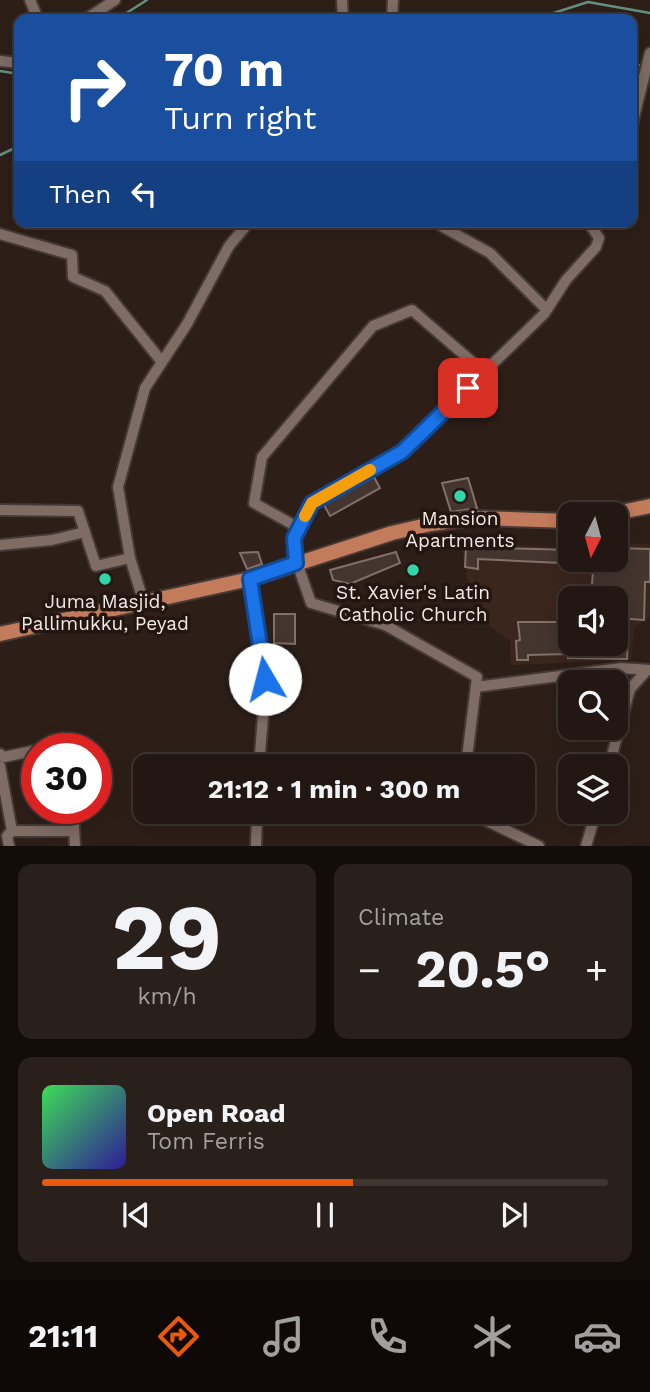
<!DOCTYPE html>
<html lang="en">
<head>
<meta charset="utf-8">
<style>
  :root { --surface:#221712; --page:#2a201b; --text:#f1f3f6; --muted:#a29f9f; --line:#3f3632; --accent:#ea580c }
  body { margin:0; font-family:"Work Sans",sans-serif; background:var(--page); color:var(--text); height:100vh; display:flex; flex-direction:column; font-size:26px; white-space:nowrap }
  * { box-sizing:border-box; margin:0 }
  p { font-size:23px; color:var(--muted) }
  .icon { flex:none; width:38px; height:38px; fill:none; stroke:currentColor; stroke-width:2; stroke-linecap:round; stroke-linejoin:round }
  .map { position:relative; height:846px; overflow:hidden }
  .panel { display:flex; flex-direction:column; gap:18px; padding:18px; background:#130d0a; flex:1 }
  .panel>* { flex:none }
  .top-card { position:absolute; left:14px; top:14px; width:623px; height:214px; border-radius:14px; box-shadow:0 4px 18px #0003,0 0 0 2px var(--line); background:#1a4fa0; color:#fff; overflow:hidden }
  .needle { width:46px; rotate:186deg }
  .controls { position:absolute; left:558px; top:502px; display:grid; gap:14px }
  .controls a { display:grid; place-items:center; width:70px; height:70px; border-radius:14px; background:var(--surface); box-shadow:0 4px 18px #0003,0 0 0 2px var(--line); font-size:35px }
  .speed { position:absolute; left:21px; top:733px; display:flex; gap:14px; font-size:35px; font-weight:700; text-align:center }
  .speed>* { display:grid; place-content:center; width:91px; height:91px; border-radius:50%; background:var(--surface); box-shadow:0 4px 18px #0003,0 0 0 2px var(--line); line-height:1 }
  .speed .limit { border:10px solid #d22; background:#fff; color:#111 }
  .pin { position:absolute; display:grid; place-items:center; width:60px; height:60px; color:#fff; margin:-30px; border-radius:14px; box-shadow:0 4px 10px #0006 }
  .me { position:absolute; width:77px; margin:-38px; rotate:352deg; stroke-linejoin:round; filter:drop-shadow(0 0 5px #0008) }
  .turn { display:flex; align-items:center; gap:24px; height:147px; padding:0 35px; font-size:32px }
  .turn .icon { width:91px; height:91px; stroke-width:2.5 }
  .turn b { display:block; font-size:49px; line-height:60px }
  .then { display:flex; align-items:center; height:66px; padding:0 35px; background:#0003; gap:14px; font-size:26px }
  .big { font-size:52px; font-weight:700; line-height:1.1 }
  .panel .tile { flex:1; display:flex; flex-direction:column; justify-content:center; gap:10px; min-width:0; padding:0 24px; border-radius:14px; background:var(--page) }
  .panel .dial { align-items:center; gap:0 }
  .dial b { font-size:91px; line-height:1 }
  .song { display:flex; align-items:center; gap:21px }
  .cover { width:84px; height:84px; border-radius:10px; background:linear-gradient(135deg,hsl(130 70% 55%),hsl(250 70% 35%)) }
  .played { height:7px; border-radius:4px; background:linear-gradient(90deg,var(--accent) 55%,var(--line) 55%) }
  .keys { display:flex; justify-content:space-around; direction:ltr }
  .heat { display:flex; justify-content:space-between; align-items:center; font-size:38px; direction:ltr }
  .panel .tiles { flex:1; display:grid; gap:18px; grid-template-columns:1fr 1fr }
  .tile:last-child { grid-column:span 2 }
  .trip { position:absolute; left:133px; top:754px; width:402px; height:70px; border-radius:14px; background:var(--surface); box-shadow:0 4px 18px #0003,0 0 0 2px var(--line); font-weight:700; line-height:70px; text-align:center }
  .tabs { display:flex; height:112px; justify-content:space-around; align-items:center; background:#0e0907; color:var(--muted) }
  .tabs .icon { width:49px; height:49px }
  .tabs .active { color:var(--accent) }
  .tabs b { font-size:32px; color:var(--text) }
  .map>svg:first-child { display:block }
  .built { fill:#3b261d; fill-rule:evenodd }
  .lines { fill:none; stroke-linecap:round; stroke-linejoin:round }
  .stream { stroke:#629282; stroke-width:2.5 }
  .building { fill:#45352f; stroke:#837169; stroke-width:2 }
  .minor-casing { stroke:#463935; stroke-width:14 }
  .major-casing { stroke:#463935; stroke-width:18 }
  .minor { stroke:#7e6c65; stroke-width:10 }
  .major { stroke:#c27c5b; stroke-width:14 }
  .route-casing { stroke:#114b97; stroke-width:18 }
  .route { stroke:#1a73e8; stroke-width:12 }
  .slow { stroke:#f59e0b; stroke-width:12 }
  .poi-dot { fill:#32d4a9; stroke:#23150f; stroke-width:2.5 }
  .labels { text-anchor:middle; dominant-baseline:central; stroke-width:7; stroke-linejoin:round; paint-order:stroke }
  .poi-label { font-size:19px; fill:#f2e8e4; stroke:#23150f }
</style>
</head>
<body>
<div class="map">
<svg width="650" height="846" viewBox="0 0 650 846">
  <rect width="100%" height="100%" fill="#2d1f18"/>
  <path class="built" d="M480,543L570,548V560H616V543L650,544V617L635,627L631,660L511,665L510,641L490,626L471,595L461,546ZM570,598H616V644H570Z"/>
  <g class="lines">
    <g class="stream">
      <path d="M117,19L147,0"/>
      <path d="M535,19L588,2L650,13"/>
      <path d="M632,64L639,65"/>
      <path d="M0,71L19,74"/>
      <path d="M0,155L19,146"/>
    </g>
  </g>
  <g class="building">
    <path d="M374,477L380,488L330,516L324,505Z"/>
    <path d="M468,478L477,508L451,512L442,483Z"/>
    <path d="M466,547L570,550L572,567H562L561,563L478,559V569L465,567Z"/>
    <path d="M616,548L650,549V582H645L644,620L616,618V598H591L593,571H603V560H616Z"/>
    <path d="M258,552L262,564L247,569L240,553Z"/>
    <path d="M396,552L400,563L350,584L333,580L330,570Z"/>
    <path d="M274,614H295V644L274,643Z"/>
    <path d="M518,622H570V644H616V638H628L627,659L568,658V654L528,655V660H517L516,641L520,640Z"/>
  </g>
  <g class="lines">
    <defs>
      <g id="minor">
        <path d="M30,0L38,19"/>
        <path d="M342,0L343,19"/>
        <path d="M86,19L115,0"/>
        <path d="M392,19L393,0"/>
        <path d="M0,61L19,63"/>
        <path d="M632,125L650,53"/>
        <path d="M434,222L490,253L546,309"/>
        <path d="M0,234L72,255L73,277L105,291L162,362"/>
        <path d="M0,510L78,511L96,566L130,558"/>
        <path d="M299,528L254,503L262,457L373,326L412,310L484,372"/>
        <path d="M0,545L52,540L85,532"/>
        <path d="M250,579L266,679L259,766"/>
        <path d="M144,603L130,558L118,487L145,388L187,324L229,246L249,222"/>
        <path d="M476,687L621,668L650,670"/>
        <path d="M43,749L66,744V749"/>
        <path d="M0,754L4,757L37,750"/>
        <path d="M0,766L12,831L7,836L9,846"/>
        <path d="M466,766L477,677L385,625L311,603L297,563L294,538L312,503L403,451L544,314L566,280L596,247L599,238L588,222"/>
        <path d="M609,766L630,689L647,670"/>
        <path d="M73,808L75,846"/>
        <path d="M468,812L539,846"/>
        <path d="M12,831H74"/>
        <path d="M256,846L257,812"/>
        <path d="M586,846L596,812"/>
      </g>
      <g id="major">
        <path d="M611,514L650,506"/>
        <path d="M0,634L250,579L392,533L431,524L475,518L570,521"/>
      </g>
    </defs>
    <use href="#minor" class="minor-casing"/>
    <use href="#major" class="major-casing"/>
    <use href="#minor" class="minor"/>
    <use href="#major" class="major"/>
  </g>
  <g class="lines">
    <defs>
      <path id="route" d="M265,679L250,579L296,563L294,538L312,503L402,452L468,388"/>
    </defs>
    <use href="#route" class="route-casing"/>
    <use href="#route" class="route"/>
    <path class="slow" d="M305,516L312,503L370,470"/>
  </g>
  <g class="poi-dot">
    <circle cx="460" cy="496" r="7"/>
    <circle cx="413" cy="570" r="7"/>
    <circle cx="105" cy="579" r="7"/>
  </g>
  <g class="labels">
    <g class="poi-label">
      <text x="460" y="518">Mansion<tspan x="460" dy="22">Apartments</tspan></text>
      <text x="413" y="592">St. Xavier's Latin<tspan x="413" dy="22">Catholic Church</tspan></text>
      <text x="105" y="601">Juma Masjid,<tspan x="105" dy="22">Pallimukku, Peyad</tspan></text>
    </g>
  </g>
</svg>
<div class="controls">
<a><svg class="needle" viewBox="-14 -14 28 28"><path d="M0-13l5 13h-10z" fill="#e53935"/><path d="M0 13l5-13h-10z" fill="#a29f9f"/></svg></a>
<a><svg class="icon" aria-label="sound" viewBox="0 0 24 24"><path d="M4 9h4l5-4v14l-5-4H4zM17 9q2 3 0 6"/></svg></a>
<a><svg class="icon" aria-label="search" viewBox="0 0 24 24"><circle cx="10" cy="10" r="6"/><path d="M15 15l6 6"/></svg></a>
<a><svg class="icon" aria-label="layers" viewBox="0 0 24 24"><path d="M12 4l9 5-9 5-9-5zM3 14l9 5 9-5"/></svg></a>
</div>
<div class="speed"><div class="limit">30</div></div>
<div class="pin" style="left:468px;top:388px;background:#d93025"><svg class="icon" aria-label="arrive" viewBox="0 0 24 24"><path d="M6 21V4h12l-3 4 3 4H6"/></svg></div>
<svg class="me" style="left:265px;top:679px" viewBox="-20 -20 40 40"><circle r="19" fill="#fff"/><path d="M0-13L10 11 0 6-10 11z" fill="#1a73e8"/></svg>
<div class="trip">21:12 · 1 min · 300 m</div>
<div class="top-card">
<div class="turn"><svg class="icon" aria-label="right" viewBox="0 0 24 24"><path d="M7 20v-9h11M14 6l5 5-5 5"/></svg><div><b>70 m</b>Turn right</div></div>
<div class="then">Then<svg class="icon" aria-label="left" viewBox="0 0 24 24"><path d="M17 20v-9H6M10 6l-5 5 5 5"/></svg></div>
</div>
</div>
<section class="panel">
<div class="tiles">
<div class="tile dial"><b>29</b><p>km/h</p></div>
<div class="tile"><p>Climate</p>
<div class="heat"><a>−</a><b class="big">20.5°</b><a>+</a></div>
</div>
<div class="tile">
<div class="song"><i class="cover"></i><div><b>Open Road</b><p>Tom Ferris</p></div></div>
<div class="played"></div>
<div class="keys"><svg class="icon" aria-label="previous" viewBox="0 0 24 24"><path d="M18 5L8 12l10 7zM5 5v14"/></svg><svg class="icon" aria-label="pause" viewBox="0 0 24 24"><path d="M8 5v14M16 5v14"/></svg><svg class="icon" aria-label="next" viewBox="0 0 24 24"><path d="M6 5l10 7-10 7zM19 5v14"/></svg></div>
</div>
</div>
</section>
<nav class="tabs">
<b>21:11</b>
<svg class="icon active" aria-label="directions" viewBox="0 0 24 24"><path d="M12 3l9 9-9 9-9-9zM9 14v-3h6M13 9l2 2-2 2"/></svg>
<svg class="icon" aria-label="music" viewBox="0 0 24 24"><path d="M9 18V5l10-2v13"/><circle cx="6" cy="18" r="3"/><circle cx="16" cy="16" r="3"/></svg>
<svg class="icon" aria-label="phone" viewBox="0 0 24 24"><path d="M5 4h4l2 5-3 2q2 4 5 5l2-3 5 2v4C11 20 4 13 5 4z"/></svg>
<svg class="icon" aria-label="climate" viewBox="0 0 24 24"><path d="M12 3v18M4 7l16 10M4 17L20 7"/></svg>
<svg class="icon" aria-label="car" viewBox="0 0 24 24"><path d="M5 17H2v-5l4-1 3-4h7l3 4 3 1v5h-3M9 17h6M6 11h13"/><circle cx="7" cy="17" r="2"/><circle cx="17" cy="17" r="2"/></svg>
</nav>
</body>
</html>
